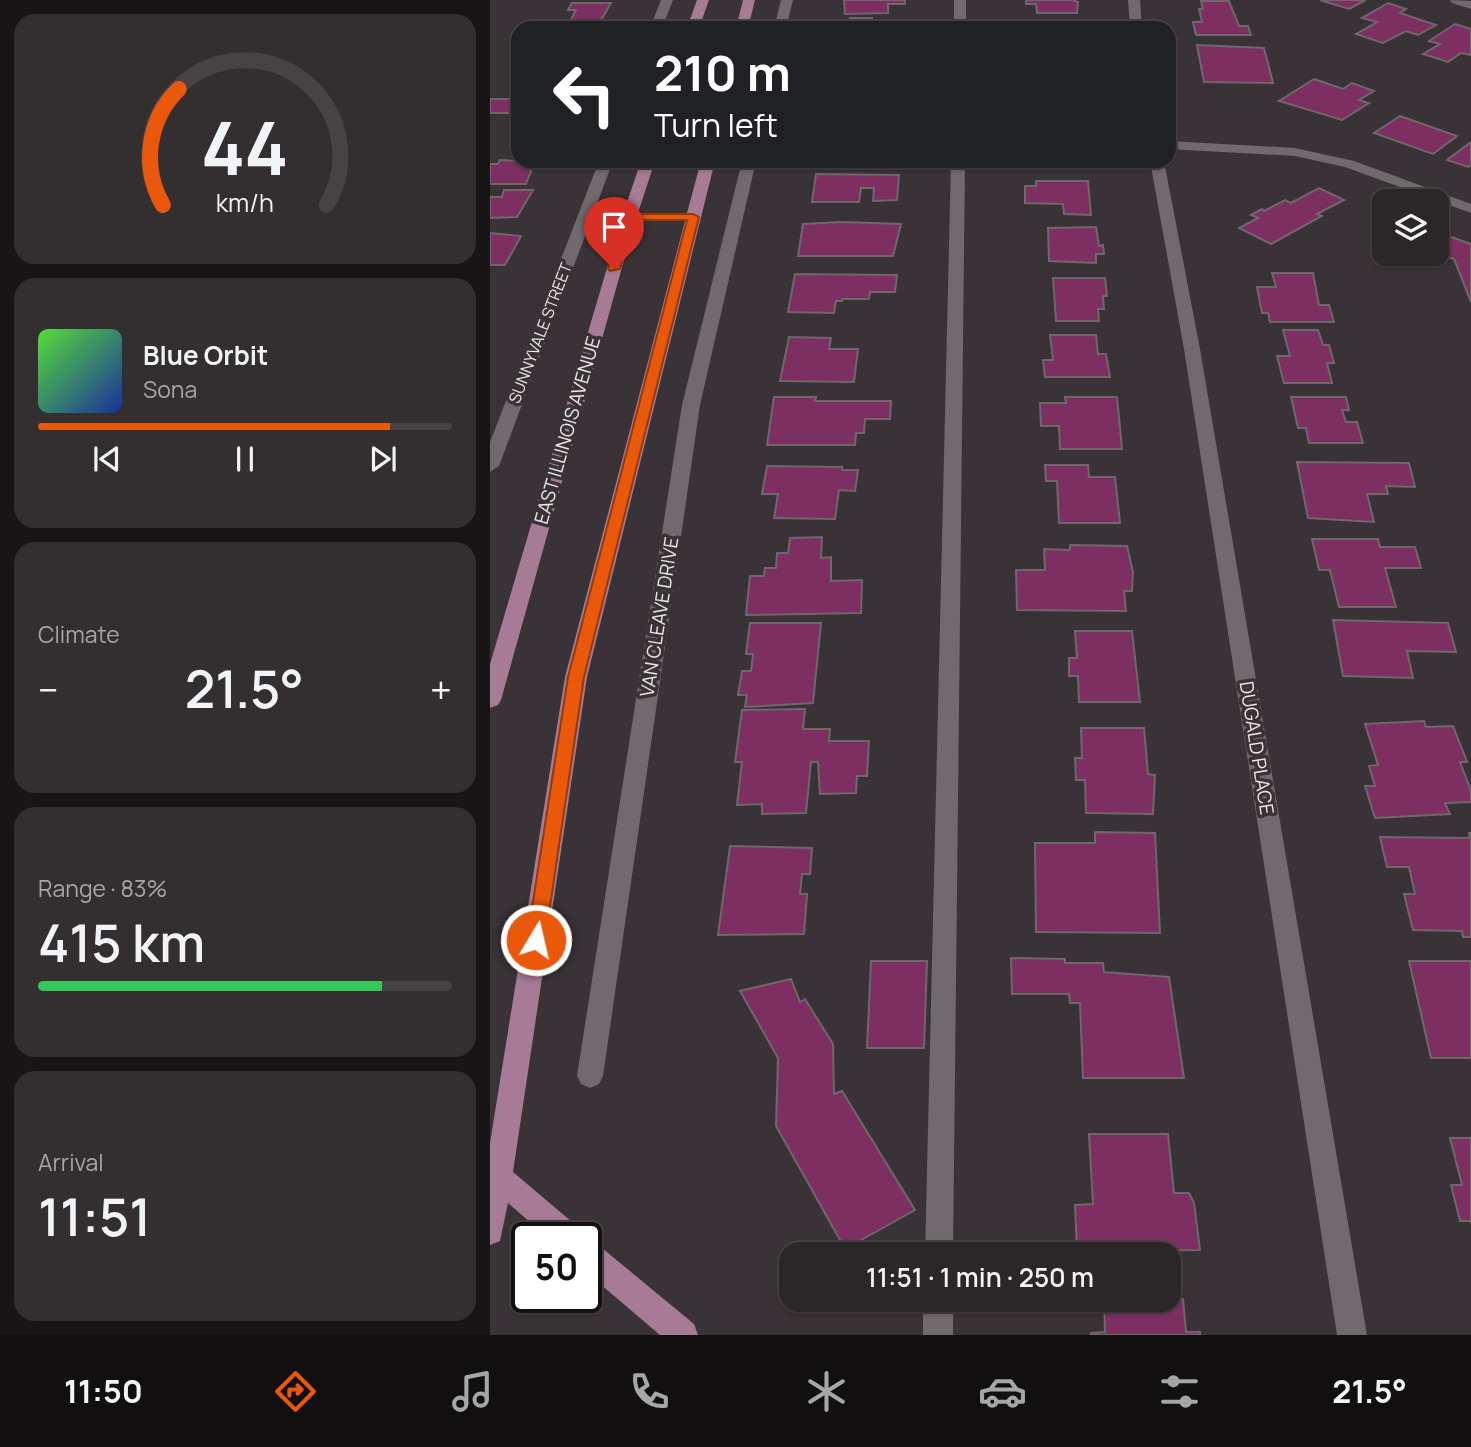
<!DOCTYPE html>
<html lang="en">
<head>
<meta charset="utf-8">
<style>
  :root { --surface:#2b2628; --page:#332e30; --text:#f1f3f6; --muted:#a6a5a8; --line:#474345; --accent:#ea580c }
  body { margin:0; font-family:Manrope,sans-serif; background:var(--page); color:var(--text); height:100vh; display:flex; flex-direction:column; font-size:26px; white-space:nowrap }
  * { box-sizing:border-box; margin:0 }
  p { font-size:23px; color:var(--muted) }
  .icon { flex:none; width:38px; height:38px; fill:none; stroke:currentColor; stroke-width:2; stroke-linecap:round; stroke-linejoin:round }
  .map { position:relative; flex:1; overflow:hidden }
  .panel { display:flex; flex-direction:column; gap:14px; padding:14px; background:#181516; width:490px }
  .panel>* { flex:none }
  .hud { position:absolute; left:21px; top:21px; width:665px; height:147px; border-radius:21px; box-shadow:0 2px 5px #0004,0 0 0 2px var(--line); background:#202124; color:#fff; overflow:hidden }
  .fabs { position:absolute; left:882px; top:189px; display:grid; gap:14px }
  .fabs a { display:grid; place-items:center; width:77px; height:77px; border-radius:14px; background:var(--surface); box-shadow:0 2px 5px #0004,0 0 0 2px var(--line); font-size:35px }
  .speed { position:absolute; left:21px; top:1222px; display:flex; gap:14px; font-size:35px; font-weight:700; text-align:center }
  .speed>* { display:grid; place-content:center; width:91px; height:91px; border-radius:50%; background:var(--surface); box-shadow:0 2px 5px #0004,0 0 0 2px var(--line); line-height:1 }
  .speed .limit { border:4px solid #111; border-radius:10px; background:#fff; color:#111 }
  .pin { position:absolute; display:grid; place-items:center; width:60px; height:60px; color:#fff; margin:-72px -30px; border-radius:50% 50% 50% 0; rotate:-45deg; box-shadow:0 0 7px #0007 }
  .pin .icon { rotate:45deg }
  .me { position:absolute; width:77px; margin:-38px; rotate:9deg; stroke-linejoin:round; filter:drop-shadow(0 0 5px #0008) }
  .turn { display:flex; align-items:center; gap:24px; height:147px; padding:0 28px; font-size:32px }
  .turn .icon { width:91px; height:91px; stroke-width:2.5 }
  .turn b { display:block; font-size:49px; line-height:60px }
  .big { font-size:52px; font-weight:600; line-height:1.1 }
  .panel .widget { flex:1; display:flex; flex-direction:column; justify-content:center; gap:10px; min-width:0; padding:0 24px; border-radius:21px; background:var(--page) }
  .panel .dial { align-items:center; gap:0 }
  .dial svg { height:182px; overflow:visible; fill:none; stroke:var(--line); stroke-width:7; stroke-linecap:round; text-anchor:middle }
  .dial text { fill:var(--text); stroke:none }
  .song { display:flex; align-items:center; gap:21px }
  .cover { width:84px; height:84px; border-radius:10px; background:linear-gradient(135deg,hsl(110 70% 55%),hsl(230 70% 35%)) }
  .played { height:7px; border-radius:4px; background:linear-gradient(90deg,var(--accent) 85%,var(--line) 85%) }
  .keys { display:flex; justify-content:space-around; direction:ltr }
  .heat { display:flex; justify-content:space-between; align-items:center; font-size:38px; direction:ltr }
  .charge { height:10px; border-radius:5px; background:linear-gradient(90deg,#34c759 83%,var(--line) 0) }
  .trip { position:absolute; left:289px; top:1242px; width:402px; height:70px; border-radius:21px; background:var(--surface); box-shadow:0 2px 5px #0004,0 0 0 2px var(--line); font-weight:600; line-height:70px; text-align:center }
  .tab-bar { display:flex; height:112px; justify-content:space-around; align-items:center; background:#110f10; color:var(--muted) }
  .tab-bar .icon { width:49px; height:49px }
  .tab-bar .active { color:var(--accent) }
  .tab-bar b { font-size:32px; color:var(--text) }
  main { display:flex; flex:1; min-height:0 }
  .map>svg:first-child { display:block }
  .building { fill:#7d2f62; stroke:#6f676b; stroke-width:2 }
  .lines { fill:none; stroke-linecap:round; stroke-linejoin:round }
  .minor { fill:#70696d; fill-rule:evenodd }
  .major { fill:#a77a95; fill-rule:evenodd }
  .route { fill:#ea580c; stroke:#983908; stroke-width:2 }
  .labels { text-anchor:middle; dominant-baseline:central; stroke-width:7; stroke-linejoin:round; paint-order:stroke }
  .far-street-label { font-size:16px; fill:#ebe7e9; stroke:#393236 }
  .street-label { font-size:19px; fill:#ebe7e9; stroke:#393236 }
</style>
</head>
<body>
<main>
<section class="panel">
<div class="widget dial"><svg viewBox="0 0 100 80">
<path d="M14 69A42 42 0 1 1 86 69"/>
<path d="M14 69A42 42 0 0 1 21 18" stroke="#ea580c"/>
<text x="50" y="56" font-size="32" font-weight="700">44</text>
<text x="50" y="72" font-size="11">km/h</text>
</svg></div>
<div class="widget">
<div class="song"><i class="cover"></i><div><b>Blue Orbit</b><p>Sona</p></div></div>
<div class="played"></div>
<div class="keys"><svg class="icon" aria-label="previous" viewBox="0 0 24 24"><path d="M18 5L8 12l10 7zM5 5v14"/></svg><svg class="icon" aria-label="pause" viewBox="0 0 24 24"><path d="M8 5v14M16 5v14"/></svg><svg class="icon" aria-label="next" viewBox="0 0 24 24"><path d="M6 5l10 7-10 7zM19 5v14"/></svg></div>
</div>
<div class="widget"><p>Climate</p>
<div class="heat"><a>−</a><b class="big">21.5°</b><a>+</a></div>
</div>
<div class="widget"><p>Range · 83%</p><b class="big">415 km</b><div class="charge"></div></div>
<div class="widget"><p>Arrival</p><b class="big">11:51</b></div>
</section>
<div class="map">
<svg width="981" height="1335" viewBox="0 0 981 1335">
  <rect width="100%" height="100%" fill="#393236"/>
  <g class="building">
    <path d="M354,0H415V4H398V13L355,14Z"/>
    <path d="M536,0H583L588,2L587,13H547L546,4H536Z"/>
    <path d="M830,0H870L874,1L859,9Z"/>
    <path d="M711,1H739L749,26H758L761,35H706L703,22H712L709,9H713Z"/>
    <path d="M82,3H121L110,22L80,21L86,10H78Z"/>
    <path d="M898,3L916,9L910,13L946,25L928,35L916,31L893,43L866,34L887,22L872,18Z"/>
    <path d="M360,18H382V21H390V26L393,28L355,27Z"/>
    <path d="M553,20H587L592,28H554Z"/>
    <path d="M965,24L981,29V55L971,53L958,62L933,54L950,44L939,41Z"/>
    <path d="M707,45L774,48L783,83L714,82Z"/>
    <path d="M824,79L853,89L862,83L884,91L869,100L879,103L852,120L789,101Z"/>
    <rect x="0" y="99" width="28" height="14"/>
    <path d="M910,116L967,136L943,154L884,133Z"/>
    <path d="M981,142V165L978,167L957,160Z"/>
    <path d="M10,160L28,161H55L52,169H42L36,184H0V164H8Z"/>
    <rect x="341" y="161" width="37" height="4"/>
    <path d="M518,161H593L594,168L518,169Z"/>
    <path d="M326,174L409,175L407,200L383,201L384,188H371L369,202H322Z"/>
    <path d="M546,181H598L601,215L574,214L573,204L535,203V186H546Z"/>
    <path d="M829,188L854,200L827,214L832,216L781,244L749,228L768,218L761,215L772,209L774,211L795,200L801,203Z"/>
    <path d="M14,190H43L27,217L0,218V197H12Z"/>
    <path d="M352,222L411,224L403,256H308L313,224Z"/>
    <path d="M606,227L609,246L613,245L614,254H606V263L559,261L558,228Z"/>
    <path d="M947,232L981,244V302L964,259L947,253Z"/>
    <path d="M0,233L31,236L15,265H0Z"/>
    <path d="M782,273H823L829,305H839L844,322H780L778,313H772L767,287H786Z"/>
    <path d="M305,274L407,275L405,292H380L379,299H352V301H346L344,313L298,312Z"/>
    <path d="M563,278H615L617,296H613L614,309H608L609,321H566Z"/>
    <path d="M793,330H828L833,345H839L844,363H837L842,383H794L787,356H800Z"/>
    <path d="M560,335H606L608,354H616L620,377H555L553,360H563Z"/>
    <path d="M299,337L341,338L339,349H368L364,382L290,381Z"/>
    <path d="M284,397H326L325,401H401L400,419H375L374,433H366L365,445H277Z"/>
    <path d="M575,397H627L632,449H570L569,426H551L550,403H576Z"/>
    <path d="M801,397H856L859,410H852L856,422H867L873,443H819L816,428H808Z"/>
    <path d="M807,462L919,463L925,487L896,486L898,494H877L884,522L818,518Z"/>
    <path d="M555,465H598L599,477H625L630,523H569L567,481H556Z"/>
    <path d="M277,466L352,467V470H368L365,491L349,490L345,519L284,518L288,494H272Z"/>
    <path d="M332,537L331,558L341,557V581L372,580L371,613L256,615L260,576H274L275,568H286L287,553H298L300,538Z"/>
    <path d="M822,539H888L890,547H925L931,568H895L906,607H849L840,570H829Z"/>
    <path d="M580,545L637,546L643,572L642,591H634L636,611L527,610L526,570H555L554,549L580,550Z"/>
    <path d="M843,620L958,623L966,652L917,651L923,678L853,676Z"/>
    <path d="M260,623H331L323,703L255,707L257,695H248L252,671H261L263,654H256Z"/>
    <path d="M585,631H642L650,702H589L588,676H579V658H587Z"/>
    <path d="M315,709L313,729H340L339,741H379L377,776H367L366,793L330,794L328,762H321L316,813L272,814V804L247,805L252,762H245L252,710Z"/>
    <path d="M934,721L936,727L963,726L977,762H970L981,791V802L955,803L960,814L885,818L875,786H885L879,766L888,765L875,724Z"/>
    <path d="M591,728H654L658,774L665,775L663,814L596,813L595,780H586L585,758H592Z"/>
    <path d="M605,832L665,833L670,933L546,932L545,843H605Z"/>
    <path d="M979,833H981V937H973L972,931L923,930L914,894H925L919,867H897L890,837L980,838Z"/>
    <path d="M240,846L322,848L320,874H312L310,894H317L314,934L228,935Z"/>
    <path d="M521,958L575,959V963H613L614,972L679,977L694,1078H593L590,1003H580L579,994H522Z"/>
    <path d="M381,961H437L434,1048H377Z"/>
    <path d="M919,961H981V1058H941Z"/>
    <path d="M301,979L310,1002L315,999L343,1044L344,1094L352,1091L425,1210L355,1249L286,1126L288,1058L250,991Z"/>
    <path d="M599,1134H678L684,1193H699L704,1203L710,1250L587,1251L585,1205L603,1204Z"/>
    <path d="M960,1138H981V1223L980,1221H970L961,1185H972Z"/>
    <path d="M693,1299L696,1332H710V1335H601V1333L615,1332L614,1300Z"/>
  </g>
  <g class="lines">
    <g class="minor">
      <path d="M171,0H183L172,28H160Z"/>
      <path d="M291,0H303L296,28H284Z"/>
      <rect x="464" y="0" width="12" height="28"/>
      <path d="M638,0H650L652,28H640Z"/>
      <path d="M960,0L981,1V9L962,3Z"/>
      <path d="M679,141L805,148L864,161L981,204V213L855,167L805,156L679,149Z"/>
      <path d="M109,161H123L9,466L0,472V442Z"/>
      <path d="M252,161H266L210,405L113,1076L109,1084L100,1088L91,1084L87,1076L192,405Z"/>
      <path d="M461,161H475L463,1255H435Z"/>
      <path d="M660,161H674L710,349L877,1335H847L694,349Z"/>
      <rect x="433" y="1300" width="30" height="35"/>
    </g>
    <g class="major">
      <path d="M207,0H219L209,28H197Z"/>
      <path d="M253,0H265L258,28H246Z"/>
      <path d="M151,161H165L148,213H197L211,161H225L97,677L23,1172L88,1227L92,1237H57L18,1203L10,1241L0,1245V1143L75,677L195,221H145L11,700L8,705L0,708V664L132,217Z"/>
      <path d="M96,1239L106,1243L204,1324L208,1335H170L96,1272Z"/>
    </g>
  </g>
  <path class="route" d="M139,214H203L209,217L94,677L55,940L52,945L46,948L39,945L37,940L78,677L197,220H143L130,269L120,271L118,269L133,217Z"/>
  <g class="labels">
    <g class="far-street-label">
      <text transform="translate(50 333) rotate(-69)">SUNNYVALE STREET</text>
    </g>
    <g class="street-label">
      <text transform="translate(77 430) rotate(-74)">EAST ILLINOIS AVENUE</text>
      <text transform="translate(169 617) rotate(-81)">VAN CLEAVE DRIVE</text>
      <text transform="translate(767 748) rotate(81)">DUGALD PLACE</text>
    </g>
  </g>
</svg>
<div class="fabs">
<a><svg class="icon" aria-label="layers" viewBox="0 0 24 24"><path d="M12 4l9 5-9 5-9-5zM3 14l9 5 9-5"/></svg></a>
</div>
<div class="speed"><div class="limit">50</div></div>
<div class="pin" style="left:124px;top:269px;background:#d93025"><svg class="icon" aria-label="arrive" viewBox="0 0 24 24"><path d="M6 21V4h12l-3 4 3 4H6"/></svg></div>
<svg class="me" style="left:46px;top:940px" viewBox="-20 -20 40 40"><circle r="17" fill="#ea580c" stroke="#fff" stroke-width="3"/><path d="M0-11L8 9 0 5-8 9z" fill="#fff"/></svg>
<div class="trip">11:51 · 1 min · 250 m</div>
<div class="hud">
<div class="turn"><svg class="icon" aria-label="left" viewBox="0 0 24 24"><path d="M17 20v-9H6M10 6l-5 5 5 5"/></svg><div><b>210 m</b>Turn left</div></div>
</div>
</div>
</main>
<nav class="tab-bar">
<b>11:50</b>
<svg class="icon active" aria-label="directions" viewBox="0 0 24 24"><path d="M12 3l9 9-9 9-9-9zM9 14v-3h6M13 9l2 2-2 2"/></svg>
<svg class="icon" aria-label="music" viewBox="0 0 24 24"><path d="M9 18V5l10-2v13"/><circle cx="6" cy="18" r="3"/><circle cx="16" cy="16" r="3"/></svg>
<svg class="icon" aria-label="phone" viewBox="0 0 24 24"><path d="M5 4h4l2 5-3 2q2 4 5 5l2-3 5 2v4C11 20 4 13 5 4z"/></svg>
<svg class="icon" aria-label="climate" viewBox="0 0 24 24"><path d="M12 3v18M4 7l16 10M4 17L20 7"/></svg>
<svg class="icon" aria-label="car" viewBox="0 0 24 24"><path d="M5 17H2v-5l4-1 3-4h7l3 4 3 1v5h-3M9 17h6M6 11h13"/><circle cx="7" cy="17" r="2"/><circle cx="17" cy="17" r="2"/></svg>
<svg class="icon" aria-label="filters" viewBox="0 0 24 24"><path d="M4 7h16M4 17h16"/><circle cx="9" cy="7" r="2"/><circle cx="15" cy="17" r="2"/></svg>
<b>21.5°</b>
</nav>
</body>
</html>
